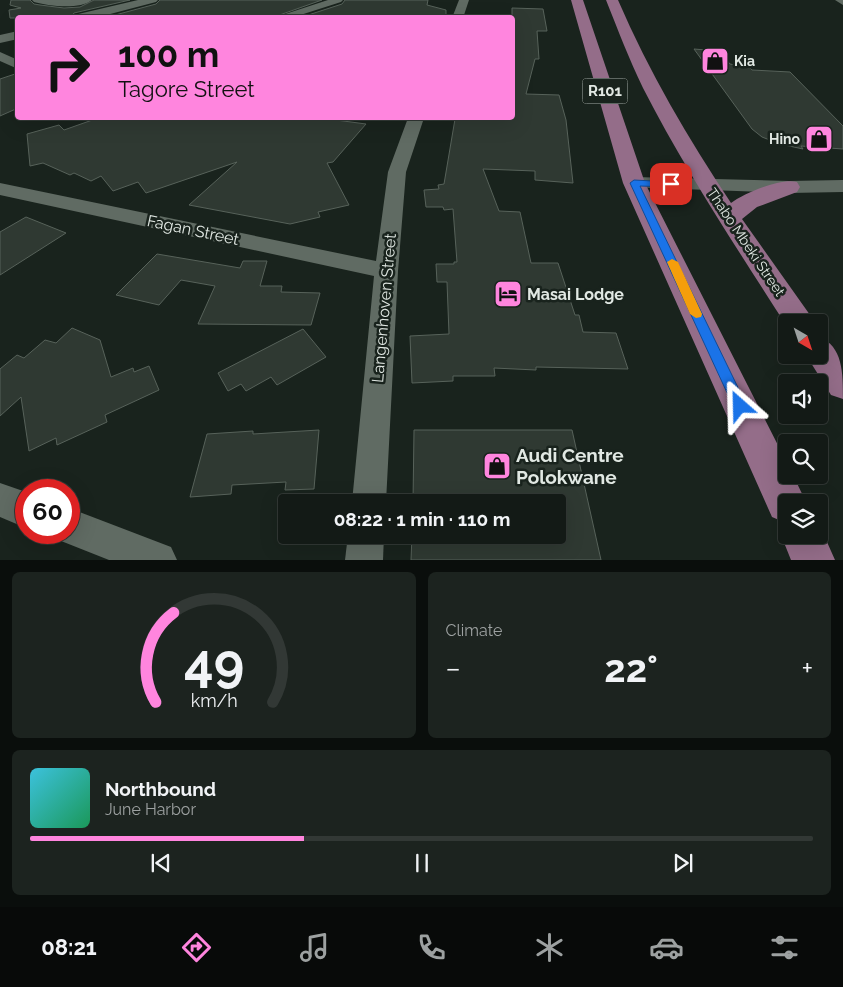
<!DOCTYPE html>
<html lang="en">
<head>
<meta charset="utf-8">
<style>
  :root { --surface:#131a16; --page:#1c231f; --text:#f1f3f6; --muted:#9da1a1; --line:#323835; --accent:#ff85de }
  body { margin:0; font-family:Raleway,sans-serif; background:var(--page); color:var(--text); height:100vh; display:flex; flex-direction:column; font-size:19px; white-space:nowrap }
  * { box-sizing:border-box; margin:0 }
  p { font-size:16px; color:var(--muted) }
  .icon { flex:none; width:28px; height:28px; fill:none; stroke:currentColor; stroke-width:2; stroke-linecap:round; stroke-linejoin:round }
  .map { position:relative; height:560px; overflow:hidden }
  .details { display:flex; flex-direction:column; gap:12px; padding:12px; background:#0a0e0c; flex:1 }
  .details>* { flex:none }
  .hud { position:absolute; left:15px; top:15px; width:500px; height:105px; border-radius:5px; box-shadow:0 5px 20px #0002,0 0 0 1px var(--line); background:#ff85de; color:#111; overflow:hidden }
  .needle { width:32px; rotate:141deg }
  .buttons { position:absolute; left:778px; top:314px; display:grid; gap:10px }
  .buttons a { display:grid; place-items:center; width:50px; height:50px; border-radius:5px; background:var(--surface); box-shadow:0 5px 20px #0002,0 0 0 1px var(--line); font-size:25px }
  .speed { position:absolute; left:15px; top:479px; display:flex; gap:10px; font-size:25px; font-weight:700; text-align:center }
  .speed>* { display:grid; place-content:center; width:65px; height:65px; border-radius:50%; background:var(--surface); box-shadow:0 5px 20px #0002,0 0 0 1px var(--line); line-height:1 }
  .speed .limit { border:8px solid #d22; background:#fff; color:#111 }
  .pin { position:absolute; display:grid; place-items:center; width:42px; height:42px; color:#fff; margin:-21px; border-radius:10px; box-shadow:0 2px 8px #0006 }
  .me { position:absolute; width:55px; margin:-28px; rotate:335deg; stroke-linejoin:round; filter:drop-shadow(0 0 4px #0008) }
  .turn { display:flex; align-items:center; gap:18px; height:105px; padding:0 20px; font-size:22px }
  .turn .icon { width:65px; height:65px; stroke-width:2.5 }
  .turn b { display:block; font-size:35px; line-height:42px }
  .big { font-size:38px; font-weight:700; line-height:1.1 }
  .details .widget { flex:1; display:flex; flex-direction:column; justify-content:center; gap:8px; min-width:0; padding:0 18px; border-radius:8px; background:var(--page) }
  .details .dial { align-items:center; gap:0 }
  .dial svg { height:130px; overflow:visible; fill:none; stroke:var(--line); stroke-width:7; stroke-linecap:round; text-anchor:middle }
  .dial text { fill:var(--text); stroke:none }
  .song { display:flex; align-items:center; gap:15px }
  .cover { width:60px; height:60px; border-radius:8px; background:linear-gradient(135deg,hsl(190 70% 55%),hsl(150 70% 35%)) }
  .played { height:5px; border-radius:2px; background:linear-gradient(90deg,var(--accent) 35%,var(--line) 35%) }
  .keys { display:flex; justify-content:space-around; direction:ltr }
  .heat { display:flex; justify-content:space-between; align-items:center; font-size:28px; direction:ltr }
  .details .tiles { flex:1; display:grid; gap:12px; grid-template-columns:1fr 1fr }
  .widget:last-child { grid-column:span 2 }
  .trip { position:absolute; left:278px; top:494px; width:288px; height:50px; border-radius:5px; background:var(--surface); box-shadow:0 5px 20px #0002,0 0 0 1px var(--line); font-weight:700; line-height:50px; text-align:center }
  .dock { display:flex; height:80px; justify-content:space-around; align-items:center; background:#080a09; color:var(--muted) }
  .dock .icon { width:35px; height:35px }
  .dock .on { color:var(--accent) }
  .dock b { font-size:22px; color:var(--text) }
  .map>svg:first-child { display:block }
  .building { fill:#2f3932; stroke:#57625a }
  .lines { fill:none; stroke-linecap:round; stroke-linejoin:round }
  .minor { fill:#606b63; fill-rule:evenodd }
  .tertiary { fill:#606b63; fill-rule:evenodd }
  .primary { fill:#946d89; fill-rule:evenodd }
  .route { fill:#1a73e8; stroke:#114b97 }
  .slow { fill:#f59e0b }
  .labels { text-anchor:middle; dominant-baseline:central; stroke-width:5; stroke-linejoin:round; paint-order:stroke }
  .far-poi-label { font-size:14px; font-weight:bold; fill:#e1e8e3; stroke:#19231d; text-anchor:start }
  .far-street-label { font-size:14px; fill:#e1e8e3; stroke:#19231d }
  .shield { fill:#19231d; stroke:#a5ada8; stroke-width:1 }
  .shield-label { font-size:15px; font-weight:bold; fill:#e1e8e3 }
  .street-label { font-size:16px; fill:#e1e8e3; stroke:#19231d }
  .poi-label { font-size:16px; font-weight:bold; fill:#e1e8e3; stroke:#19231d; text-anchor:start }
  .near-poi-label { font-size:19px; font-weight:bold; fill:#e1e8e3; stroke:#19231d; text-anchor:start }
</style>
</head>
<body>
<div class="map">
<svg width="843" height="560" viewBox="0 0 843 560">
  <rect width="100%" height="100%" fill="#19231d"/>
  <g class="building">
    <path d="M11,0H30L34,4L40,5L64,8L80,7L94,0H130L74,13L70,18H10L9,10L21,8L10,5Z"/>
    <path d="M160,0H322L271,18H104L156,4Z"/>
    <path d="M345,0H428L427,5L446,10V18H299L342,4Z"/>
    <path d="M512,8L543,9L547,31H537L539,59H535L526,94L559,95L566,120L573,183L535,180V171L483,169L499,211L520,212L531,263H558L575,315H579L583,332L616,333L628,369L536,367V370L494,368L495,376H453V381L412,383L410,336L449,334L447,282H437L436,264H454V262H457L453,209L444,210L443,207H426L424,190L439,189L438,185L444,184L455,119L512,118Z"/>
    <path d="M694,49L719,51L730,64L750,68L752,70L790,72L843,126V149L801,146L803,149L780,144L762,137L752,129Z"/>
    <path d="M18,73V108L0,116V79Z"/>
    <path d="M98,118H321L366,124L333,162L327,163L349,205L318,212L320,217L290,224L189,205L237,162L146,193L138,182L113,191L101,176L91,181L74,173L70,175L43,163L30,166L27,134L59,125L64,130Z"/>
    <path d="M26,217L66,233L0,275V232Z"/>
    <path d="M157,254L240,268L243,261H267L260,286H282L281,292L320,293L311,325L198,324L215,286L181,280L159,305L116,295Z"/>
    <path d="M72,328L100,340L111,377L133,368L134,372L149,366L159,390L105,415L107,422L57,445L56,438L29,451L21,397L0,416V369L17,355L24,358L45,340L56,343Z"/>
    <path d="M303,329L326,357L277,385L271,377L246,391L241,384L228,391L218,373Z"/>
    <path d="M319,430L314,489L285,490L286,482L232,485L231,494L190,497L207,434L253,431V434Z"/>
    <path d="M414,430H572L601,560H411L412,535H556V502H413Z"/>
  </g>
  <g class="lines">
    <g class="minor">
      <path d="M32,0H92C80,10 48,6 34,2Z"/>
      <path d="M328,0H343L341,2L291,18H273Z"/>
      <path d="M459,0H469L463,18H452Z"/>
      <path d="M835,0H843V5Z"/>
      <path d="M0,52L18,60V69L0,61Z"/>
      <path d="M408,118H424L406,172L398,271L386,502H352L374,276L0,195V183L376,261L388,172Z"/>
      <path d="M634,177L789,181L843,180V192L789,193L627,187L625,183L627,179Z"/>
      <path d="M0,483L26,492V528L0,517Z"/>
      <path d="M69,508L171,547L177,560H109L56,539L54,532H69Z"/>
      <path d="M348,535H384L383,560H345Z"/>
    </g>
    <g class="tertiary">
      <path d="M138,0H158L156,2L95,18H72L74,15Z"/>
      <path d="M18,31V39L0,43V35Z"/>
    </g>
    <g class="primary">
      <path d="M571,0H583L645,183L786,461V475H793L806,502H786V535H819V524L835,560H791L781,535L786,523L772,517L623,183Z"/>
      <path d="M606,0H618C649,72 688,138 731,203C745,193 780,178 797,182L800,187L797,192L757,207L742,219L815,322H786V325C736,247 685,170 643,88C629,59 618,30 606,0Z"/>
      <path d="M819,337C843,346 843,373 843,399L831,395L806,355H819Z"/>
    </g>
  </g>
  <path class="route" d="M634,180L671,182L675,184L671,187L640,186L747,406L745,410L740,412L735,410L630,183Z"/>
  <path class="slow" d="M672,259L678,262L702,314L701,317L696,318L690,314L667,262Z"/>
  <defs>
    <symbol id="shop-square" viewBox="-11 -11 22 22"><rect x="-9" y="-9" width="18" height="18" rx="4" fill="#ff85de" stroke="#19231d"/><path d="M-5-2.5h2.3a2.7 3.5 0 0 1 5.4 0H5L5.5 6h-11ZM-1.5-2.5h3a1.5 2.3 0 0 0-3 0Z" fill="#111"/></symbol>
    <symbol id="hotel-square" viewBox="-11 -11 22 22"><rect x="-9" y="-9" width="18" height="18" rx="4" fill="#ff85de" stroke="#19231d"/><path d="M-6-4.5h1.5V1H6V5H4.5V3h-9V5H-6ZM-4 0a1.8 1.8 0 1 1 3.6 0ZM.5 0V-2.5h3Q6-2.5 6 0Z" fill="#111"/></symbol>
  </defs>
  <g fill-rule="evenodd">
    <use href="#shop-square" x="699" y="45" width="32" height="32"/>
    <use href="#shop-square" x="803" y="123" width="32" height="32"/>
    <use href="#hotel-square" x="492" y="278" width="32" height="32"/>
    <use href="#shop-square" x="481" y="450" width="32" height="32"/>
  </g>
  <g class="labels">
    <g class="far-poi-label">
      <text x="734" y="61">Kia</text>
      <text x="800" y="139" text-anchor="end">Hino</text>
    </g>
    <g class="far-street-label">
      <text transform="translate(746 242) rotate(56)">Thabo Mbeki Street</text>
    </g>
    <rect class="shield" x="582.5" y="78.5" width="45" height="25" rx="4"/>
    <g class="shield-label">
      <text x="605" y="91">R101</text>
    </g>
    <g class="street-label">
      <text transform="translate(193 230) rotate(12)">Fagan Street</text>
      <text transform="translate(384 308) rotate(-85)">Langenhoven Street</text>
    </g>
    <g class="poi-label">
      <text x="527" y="294">Masai Lodge</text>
    </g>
    <g class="near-poi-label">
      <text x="516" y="455">Audi Centre<tspan x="516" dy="22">Polokwane</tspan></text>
    </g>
  </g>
</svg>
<div class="buttons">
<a><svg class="needle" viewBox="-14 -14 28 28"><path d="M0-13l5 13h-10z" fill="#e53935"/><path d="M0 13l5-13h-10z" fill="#9da1a1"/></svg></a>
<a><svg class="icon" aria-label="sound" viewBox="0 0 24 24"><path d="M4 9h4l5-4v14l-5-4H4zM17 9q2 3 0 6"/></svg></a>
<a><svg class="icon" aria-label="search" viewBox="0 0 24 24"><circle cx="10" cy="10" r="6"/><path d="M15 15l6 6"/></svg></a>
<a><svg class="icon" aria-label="layers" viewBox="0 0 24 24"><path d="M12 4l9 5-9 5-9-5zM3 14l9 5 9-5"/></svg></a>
</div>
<div class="speed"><div class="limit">60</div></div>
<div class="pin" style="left:671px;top:184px;background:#d93025"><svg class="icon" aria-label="arrive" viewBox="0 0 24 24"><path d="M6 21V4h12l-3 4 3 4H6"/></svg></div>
<svg class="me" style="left:740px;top:406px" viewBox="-20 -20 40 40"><path d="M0-17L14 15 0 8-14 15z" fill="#1a73e8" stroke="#fff" stroke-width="4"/></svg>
<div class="trip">08:22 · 1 min · 110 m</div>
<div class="hud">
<div class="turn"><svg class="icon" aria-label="right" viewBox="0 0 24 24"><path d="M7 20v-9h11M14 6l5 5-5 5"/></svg><div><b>100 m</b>Tagore Street</div></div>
</div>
</div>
<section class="details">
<div class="tiles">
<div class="widget dial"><svg viewBox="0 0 100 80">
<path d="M14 69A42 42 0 1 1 86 69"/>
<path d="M14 69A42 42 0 0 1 25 14" stroke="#ff85de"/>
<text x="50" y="56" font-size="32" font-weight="700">49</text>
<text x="50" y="72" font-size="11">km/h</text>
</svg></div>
<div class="widget"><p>Climate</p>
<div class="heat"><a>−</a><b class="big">22°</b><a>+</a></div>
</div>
<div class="widget">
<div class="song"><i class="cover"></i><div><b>Northbound</b><p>June Harbor</p></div></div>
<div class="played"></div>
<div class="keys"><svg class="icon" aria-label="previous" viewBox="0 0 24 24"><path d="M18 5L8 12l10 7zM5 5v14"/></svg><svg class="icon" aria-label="pause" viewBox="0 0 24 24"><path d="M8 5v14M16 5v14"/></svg><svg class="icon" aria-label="next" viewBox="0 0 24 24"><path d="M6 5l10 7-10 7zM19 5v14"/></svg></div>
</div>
</div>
</section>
<nav class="dock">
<b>08:21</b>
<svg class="icon on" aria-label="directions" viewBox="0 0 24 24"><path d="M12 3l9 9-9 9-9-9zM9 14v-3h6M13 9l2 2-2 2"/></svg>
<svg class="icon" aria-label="music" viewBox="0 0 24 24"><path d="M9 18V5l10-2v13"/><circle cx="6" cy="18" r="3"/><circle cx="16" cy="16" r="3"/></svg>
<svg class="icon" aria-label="phone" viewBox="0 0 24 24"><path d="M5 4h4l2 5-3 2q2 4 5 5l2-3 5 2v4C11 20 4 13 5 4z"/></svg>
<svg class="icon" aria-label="climate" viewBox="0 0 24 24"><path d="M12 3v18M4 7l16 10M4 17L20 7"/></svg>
<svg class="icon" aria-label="car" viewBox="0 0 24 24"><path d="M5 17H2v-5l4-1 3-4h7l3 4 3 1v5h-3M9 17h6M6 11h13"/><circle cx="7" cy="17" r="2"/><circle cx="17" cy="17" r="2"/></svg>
<svg class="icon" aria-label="filters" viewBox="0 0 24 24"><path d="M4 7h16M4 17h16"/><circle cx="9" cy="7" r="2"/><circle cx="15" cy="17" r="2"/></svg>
</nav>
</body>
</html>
